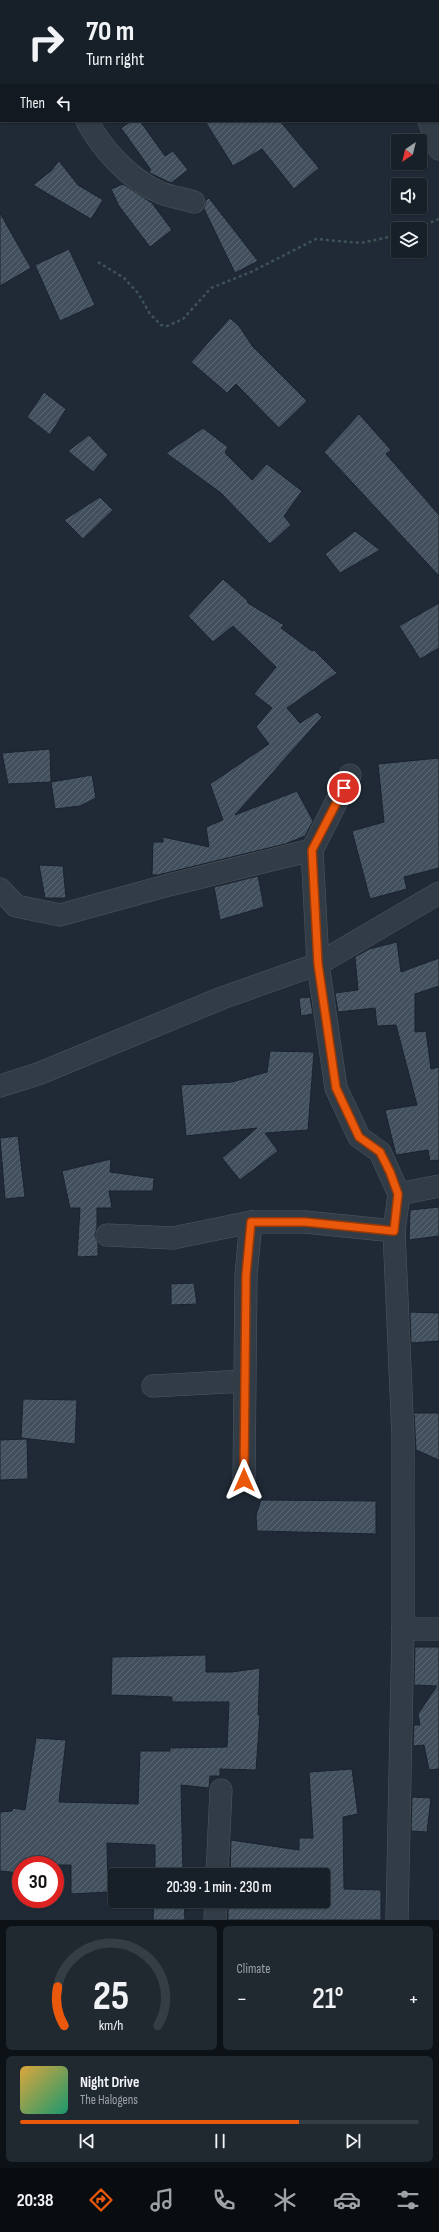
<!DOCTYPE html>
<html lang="en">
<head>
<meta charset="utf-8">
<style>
  :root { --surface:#172028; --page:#202830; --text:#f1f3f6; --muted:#9ea3a8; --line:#363e45; --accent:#ea580c }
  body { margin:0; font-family:"Sofia Sans Condensed",sans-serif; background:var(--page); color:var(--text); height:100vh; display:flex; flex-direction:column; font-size:15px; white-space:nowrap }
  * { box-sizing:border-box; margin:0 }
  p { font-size:13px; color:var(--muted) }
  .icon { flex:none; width:22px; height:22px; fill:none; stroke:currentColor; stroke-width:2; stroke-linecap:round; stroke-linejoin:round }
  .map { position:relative; height:1920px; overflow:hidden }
  .panel { display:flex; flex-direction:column; gap:6px; padding:6px; background:#0d1216; flex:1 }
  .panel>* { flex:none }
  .hud { position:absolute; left:0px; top:0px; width:439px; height:122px; box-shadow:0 1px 3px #0004,0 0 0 1px var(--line); background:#172028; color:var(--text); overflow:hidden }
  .needle { width:26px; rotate:215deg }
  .buttons { position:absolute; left:391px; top:134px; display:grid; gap:8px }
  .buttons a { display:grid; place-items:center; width:36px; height:36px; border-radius:4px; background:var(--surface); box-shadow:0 1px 3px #0004,0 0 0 1px var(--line); font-size:20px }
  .speed { position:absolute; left:12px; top:1856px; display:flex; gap:8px; font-size:20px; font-weight:700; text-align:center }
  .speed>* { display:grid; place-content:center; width:52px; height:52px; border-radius:50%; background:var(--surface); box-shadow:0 1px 3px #0004,0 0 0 1px var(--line); line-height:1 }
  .speed .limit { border:6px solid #d22; background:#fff; color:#111 }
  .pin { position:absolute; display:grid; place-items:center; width:34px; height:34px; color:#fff; margin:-17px; border:2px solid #fff; border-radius:50%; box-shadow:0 1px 4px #0007 }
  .me { position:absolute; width:44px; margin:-22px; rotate:0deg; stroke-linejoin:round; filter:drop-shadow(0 0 3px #0008) }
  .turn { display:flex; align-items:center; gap:14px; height:84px; padding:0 20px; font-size:18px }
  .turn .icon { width:52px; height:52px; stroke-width:2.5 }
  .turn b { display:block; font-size:28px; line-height:34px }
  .then { display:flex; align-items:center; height:38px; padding:0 20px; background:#0003; gap:8px; font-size:15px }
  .big { font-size:30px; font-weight:600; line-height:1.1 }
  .panel .card { flex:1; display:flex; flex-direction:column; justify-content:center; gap:6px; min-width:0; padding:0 14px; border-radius:6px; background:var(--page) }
  .panel .dial { align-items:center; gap:0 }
  .dial svg { height:104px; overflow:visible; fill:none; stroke:var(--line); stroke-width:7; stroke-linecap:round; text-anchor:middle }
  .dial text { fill:var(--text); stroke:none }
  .song { display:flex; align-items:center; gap:12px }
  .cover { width:48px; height:48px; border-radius:6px; background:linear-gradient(135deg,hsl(40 70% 55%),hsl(160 70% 35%)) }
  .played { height:4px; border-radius:2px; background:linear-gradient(90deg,var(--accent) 70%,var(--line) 70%) }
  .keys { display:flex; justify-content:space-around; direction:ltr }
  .heat { display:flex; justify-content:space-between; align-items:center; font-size:22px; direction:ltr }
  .panel .tiles { flex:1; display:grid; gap:6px; grid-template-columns:1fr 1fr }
  .card:last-child { grid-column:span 2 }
  .trip { position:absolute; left:108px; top:1868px; width:222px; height:40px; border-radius:4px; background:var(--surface); box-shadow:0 1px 3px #0004,0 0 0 1px var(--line); font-weight:600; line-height:40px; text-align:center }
  .tab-bar { display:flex; height:64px; justify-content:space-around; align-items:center; background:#090d10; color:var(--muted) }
  .tab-bar .icon { width:28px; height:28px }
  .tab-bar .active { color:var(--accent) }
  .tab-bar b { font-size:18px; color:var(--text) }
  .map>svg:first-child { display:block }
  .building { fill:url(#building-hatch); stroke:#1a232d }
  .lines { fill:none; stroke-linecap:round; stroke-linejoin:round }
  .street-casing { stroke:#4d5762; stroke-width:23 }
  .path { stroke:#3e5354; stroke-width:2.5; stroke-dasharray:3 3; stroke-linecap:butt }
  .street { stroke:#323c46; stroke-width:22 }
  .route-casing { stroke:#983908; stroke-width:10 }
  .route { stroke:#ea580c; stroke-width:7 }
</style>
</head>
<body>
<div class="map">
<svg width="439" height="1920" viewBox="0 0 439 1920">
  <defs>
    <pattern id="building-hatch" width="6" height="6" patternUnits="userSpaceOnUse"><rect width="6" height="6" fill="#42505e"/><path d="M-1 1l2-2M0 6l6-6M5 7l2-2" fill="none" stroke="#5b6773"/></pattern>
  </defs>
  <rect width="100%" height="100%" fill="#1f2a36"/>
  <g class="building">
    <path d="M132,121H140L165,156L173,151L188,170L171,183L148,172L151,170L121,128Z"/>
    <path d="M205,121H280L319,168L294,189L262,149L233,166Z"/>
    <path d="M59,161L78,185L103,200L91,219L33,185L51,171Z"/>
    <path d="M123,184L152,203L172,230L150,247L119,206L111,189Z"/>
    <path d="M209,198L258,261L235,273L204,209L206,200Z"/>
    <path d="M0,213L31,268L0,286Z"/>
    <path d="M69,249L95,305L60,321L35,265Z"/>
    <path d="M230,318L239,326L253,347L307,401L279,428L236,384L227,393L191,362Z"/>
    <path d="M44,392L66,409L50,435L27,417Z"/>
    <path d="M359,414L391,450L386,454L439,515V576L324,452Z"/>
    <path d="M203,428L228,447L225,453L252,480L267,464L302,491L284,516L291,525L270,544L221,493L166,453Z"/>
    <path d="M89,435L108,455L93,472L68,451Z"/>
    <path d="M100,497L113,510L83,539L64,520Z"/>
    <path d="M355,531L380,550L340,573L325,554Z"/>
    <path d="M223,579L247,600L248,603L284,625L281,628L312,651L314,650L337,673L287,708L300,723L317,712L322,717L235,815L297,791L313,821L305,836L285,844L158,875H152L153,842H163V837L209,847L206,827L223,820L210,784L269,744L256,727L272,708L254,694L276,667L233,626L213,642L188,616Z"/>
    <path d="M439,603V648L420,659L399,626Z"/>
    <path d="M50,749L51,782L8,784L2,753Z"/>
    <path d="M439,758V868L404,877L407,889L370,899L352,831L384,822L378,764Z"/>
    <path d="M92,775L96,798L80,806L55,809L51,782Z"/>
    <path d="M39,865L63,866L66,898H45Z"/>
    <path d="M258,876L264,907L220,920L214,887Z"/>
    <path d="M397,942L401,972L439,958V986L415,994V1032L426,1031L431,1069L439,1067V1160L430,1161L428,1150L396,1155L385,1110L417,1105L396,1025L377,1026L375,1008L338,1012L335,993L358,990L355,957L369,949Z"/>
    <path d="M310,997L313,1014L301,1016L299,998Z"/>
    <path d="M270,1051L314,1052L308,1130L265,1133L278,1151L240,1180L222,1158L257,1128L186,1136L181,1085L232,1082L267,1072Z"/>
    <path d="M18,1136L25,1197L5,1199L0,1138Z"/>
    <path d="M111,1159L110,1172L154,1178L153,1191H109L112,1208H97V1227L95,1235L98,1243V1256L77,1257L80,1208H70L62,1171Z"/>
    <path d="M439,1207V1236L409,1240L410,1210Z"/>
    <path d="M194,1283L197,1304L171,1305V1284Z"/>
    <path d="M410,1312L439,1313V1341L411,1343Z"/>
    <path d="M23,1399L77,1400L75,1444L21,1438Z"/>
    <path d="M414,1413H439V1460L416,1450Z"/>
    <path d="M27,1439L28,1479L0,1480V1440Z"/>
    <path d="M261,1500L376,1501V1534L257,1531L256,1515Z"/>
    <path d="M415,1647H439V1769L429,1770L424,1745L413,1746L414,1725H420L418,1714L437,1686L414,1685Z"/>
    <path d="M206,1655V1672H232L260,1668L258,1715H260L256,1770L220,1769V1776H210L209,1788L181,1785L183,1875H155V1845L107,1843L108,1892L71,1894V1865H21V1873L0,1871V1812L12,1811L13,1808L25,1810L36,1738L66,1740L59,1802L138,1804L140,1751H170V1748L227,1747L229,1702H172V1697L111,1695L112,1657Z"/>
    <path d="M352,1769L358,1814L343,1817L344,1889L381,1890V1920H228V1901H323V1875H230L231,1840L299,1850V1838H313L309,1772Z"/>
    <path d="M412,1797L431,1798L427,1832L411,1831Z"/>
    <path d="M154,1901H184L185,1920H153Z"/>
  </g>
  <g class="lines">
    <defs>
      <g id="street">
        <path d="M28,0L29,1"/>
        <path d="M377,0V1"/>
        <path d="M87,121C102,149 129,179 159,192C169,197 183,198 194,202"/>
        <path d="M429,121L439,149"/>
        <path d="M0,889L16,906L60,915L169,885L312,850"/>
        <path d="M0,1086L38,1074L222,998L318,964L312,850L350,775"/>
        <path d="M399,1194L439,1186"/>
        <path d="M107,1235L173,1238L251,1222H305L394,1231"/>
        <path d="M153,1386L244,1381"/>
        <path d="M244,1480L246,1275L251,1222"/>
        <path d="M403,1629H439"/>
        <path d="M217,1875L221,1790"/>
        <path d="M215,1920L216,1901"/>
        <path d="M397,1920L403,1629V1437L394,1231L399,1194L380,1152L359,1137L336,1088L318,964L439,893"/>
      </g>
    </defs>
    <use href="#street" class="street-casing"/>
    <g class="path">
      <path d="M414,229L439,219"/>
      <path d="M98,262L124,278L138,293L150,314L161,325L167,326L183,319L211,288L251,272L316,239L361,243L398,235"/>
    </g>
    <use href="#street" class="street"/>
  </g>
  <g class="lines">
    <defs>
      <path id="route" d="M244,1480L246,1275L251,1222H305L394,1231L398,1194L390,1172L380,1152L359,1137L336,1088L318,964L312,850L344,788"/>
    </defs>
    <use href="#route" class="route-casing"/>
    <use href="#route" class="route"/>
  </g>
</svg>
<div class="buttons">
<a><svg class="needle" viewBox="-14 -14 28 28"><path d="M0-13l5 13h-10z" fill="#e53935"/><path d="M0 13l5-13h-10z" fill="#9ea3a8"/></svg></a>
<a><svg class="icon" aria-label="sound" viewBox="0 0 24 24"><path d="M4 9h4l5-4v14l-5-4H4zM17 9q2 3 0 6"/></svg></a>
<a><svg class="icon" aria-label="layers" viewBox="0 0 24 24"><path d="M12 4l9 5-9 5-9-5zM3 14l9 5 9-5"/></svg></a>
</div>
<div class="speed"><div class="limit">30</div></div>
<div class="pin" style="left:344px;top:788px;background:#d93025"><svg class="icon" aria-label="arrive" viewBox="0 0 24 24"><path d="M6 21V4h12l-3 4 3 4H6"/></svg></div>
<svg class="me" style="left:244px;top:1480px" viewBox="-20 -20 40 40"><path d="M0-17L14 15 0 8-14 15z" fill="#ea580c" stroke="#fff" stroke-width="4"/></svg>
<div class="trip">20:39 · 1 min · 230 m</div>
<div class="hud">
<div class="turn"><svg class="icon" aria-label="right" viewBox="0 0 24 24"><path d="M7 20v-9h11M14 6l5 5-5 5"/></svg><div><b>70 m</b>Turn right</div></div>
<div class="then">Then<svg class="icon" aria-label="left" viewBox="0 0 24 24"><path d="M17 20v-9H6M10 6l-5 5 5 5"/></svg></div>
</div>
</div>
<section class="panel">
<div class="tiles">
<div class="card dial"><svg viewBox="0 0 100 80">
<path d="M14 69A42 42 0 1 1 86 69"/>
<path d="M14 69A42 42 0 0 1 9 39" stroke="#ea580c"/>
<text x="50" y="56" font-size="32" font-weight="700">25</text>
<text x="50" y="72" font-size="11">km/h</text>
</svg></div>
<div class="card"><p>Climate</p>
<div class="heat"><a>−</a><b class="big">21°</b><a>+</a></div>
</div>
<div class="card">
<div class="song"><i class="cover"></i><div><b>Night Drive</b><p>The Halogens</p></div></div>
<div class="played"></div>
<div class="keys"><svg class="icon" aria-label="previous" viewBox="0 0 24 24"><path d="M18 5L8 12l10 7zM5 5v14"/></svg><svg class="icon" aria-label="pause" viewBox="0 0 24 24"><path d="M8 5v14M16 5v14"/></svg><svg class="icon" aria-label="next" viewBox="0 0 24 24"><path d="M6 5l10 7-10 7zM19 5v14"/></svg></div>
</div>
</div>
</section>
<nav class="tab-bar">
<b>20:38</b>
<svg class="icon active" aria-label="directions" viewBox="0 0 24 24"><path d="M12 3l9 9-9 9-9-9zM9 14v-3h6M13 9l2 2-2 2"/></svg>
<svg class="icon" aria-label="music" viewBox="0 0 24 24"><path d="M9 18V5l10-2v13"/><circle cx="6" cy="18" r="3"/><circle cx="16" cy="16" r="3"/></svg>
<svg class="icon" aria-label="phone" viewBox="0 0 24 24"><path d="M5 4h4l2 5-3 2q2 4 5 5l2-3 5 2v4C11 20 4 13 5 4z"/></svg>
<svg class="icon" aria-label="climate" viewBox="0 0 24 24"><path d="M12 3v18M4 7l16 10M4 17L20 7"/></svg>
<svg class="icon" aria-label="car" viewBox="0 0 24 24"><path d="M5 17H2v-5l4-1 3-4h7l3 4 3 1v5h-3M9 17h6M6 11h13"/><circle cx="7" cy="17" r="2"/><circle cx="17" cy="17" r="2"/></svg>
<svg class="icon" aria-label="filters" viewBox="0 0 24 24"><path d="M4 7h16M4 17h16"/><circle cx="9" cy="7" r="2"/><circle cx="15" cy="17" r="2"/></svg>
</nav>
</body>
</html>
